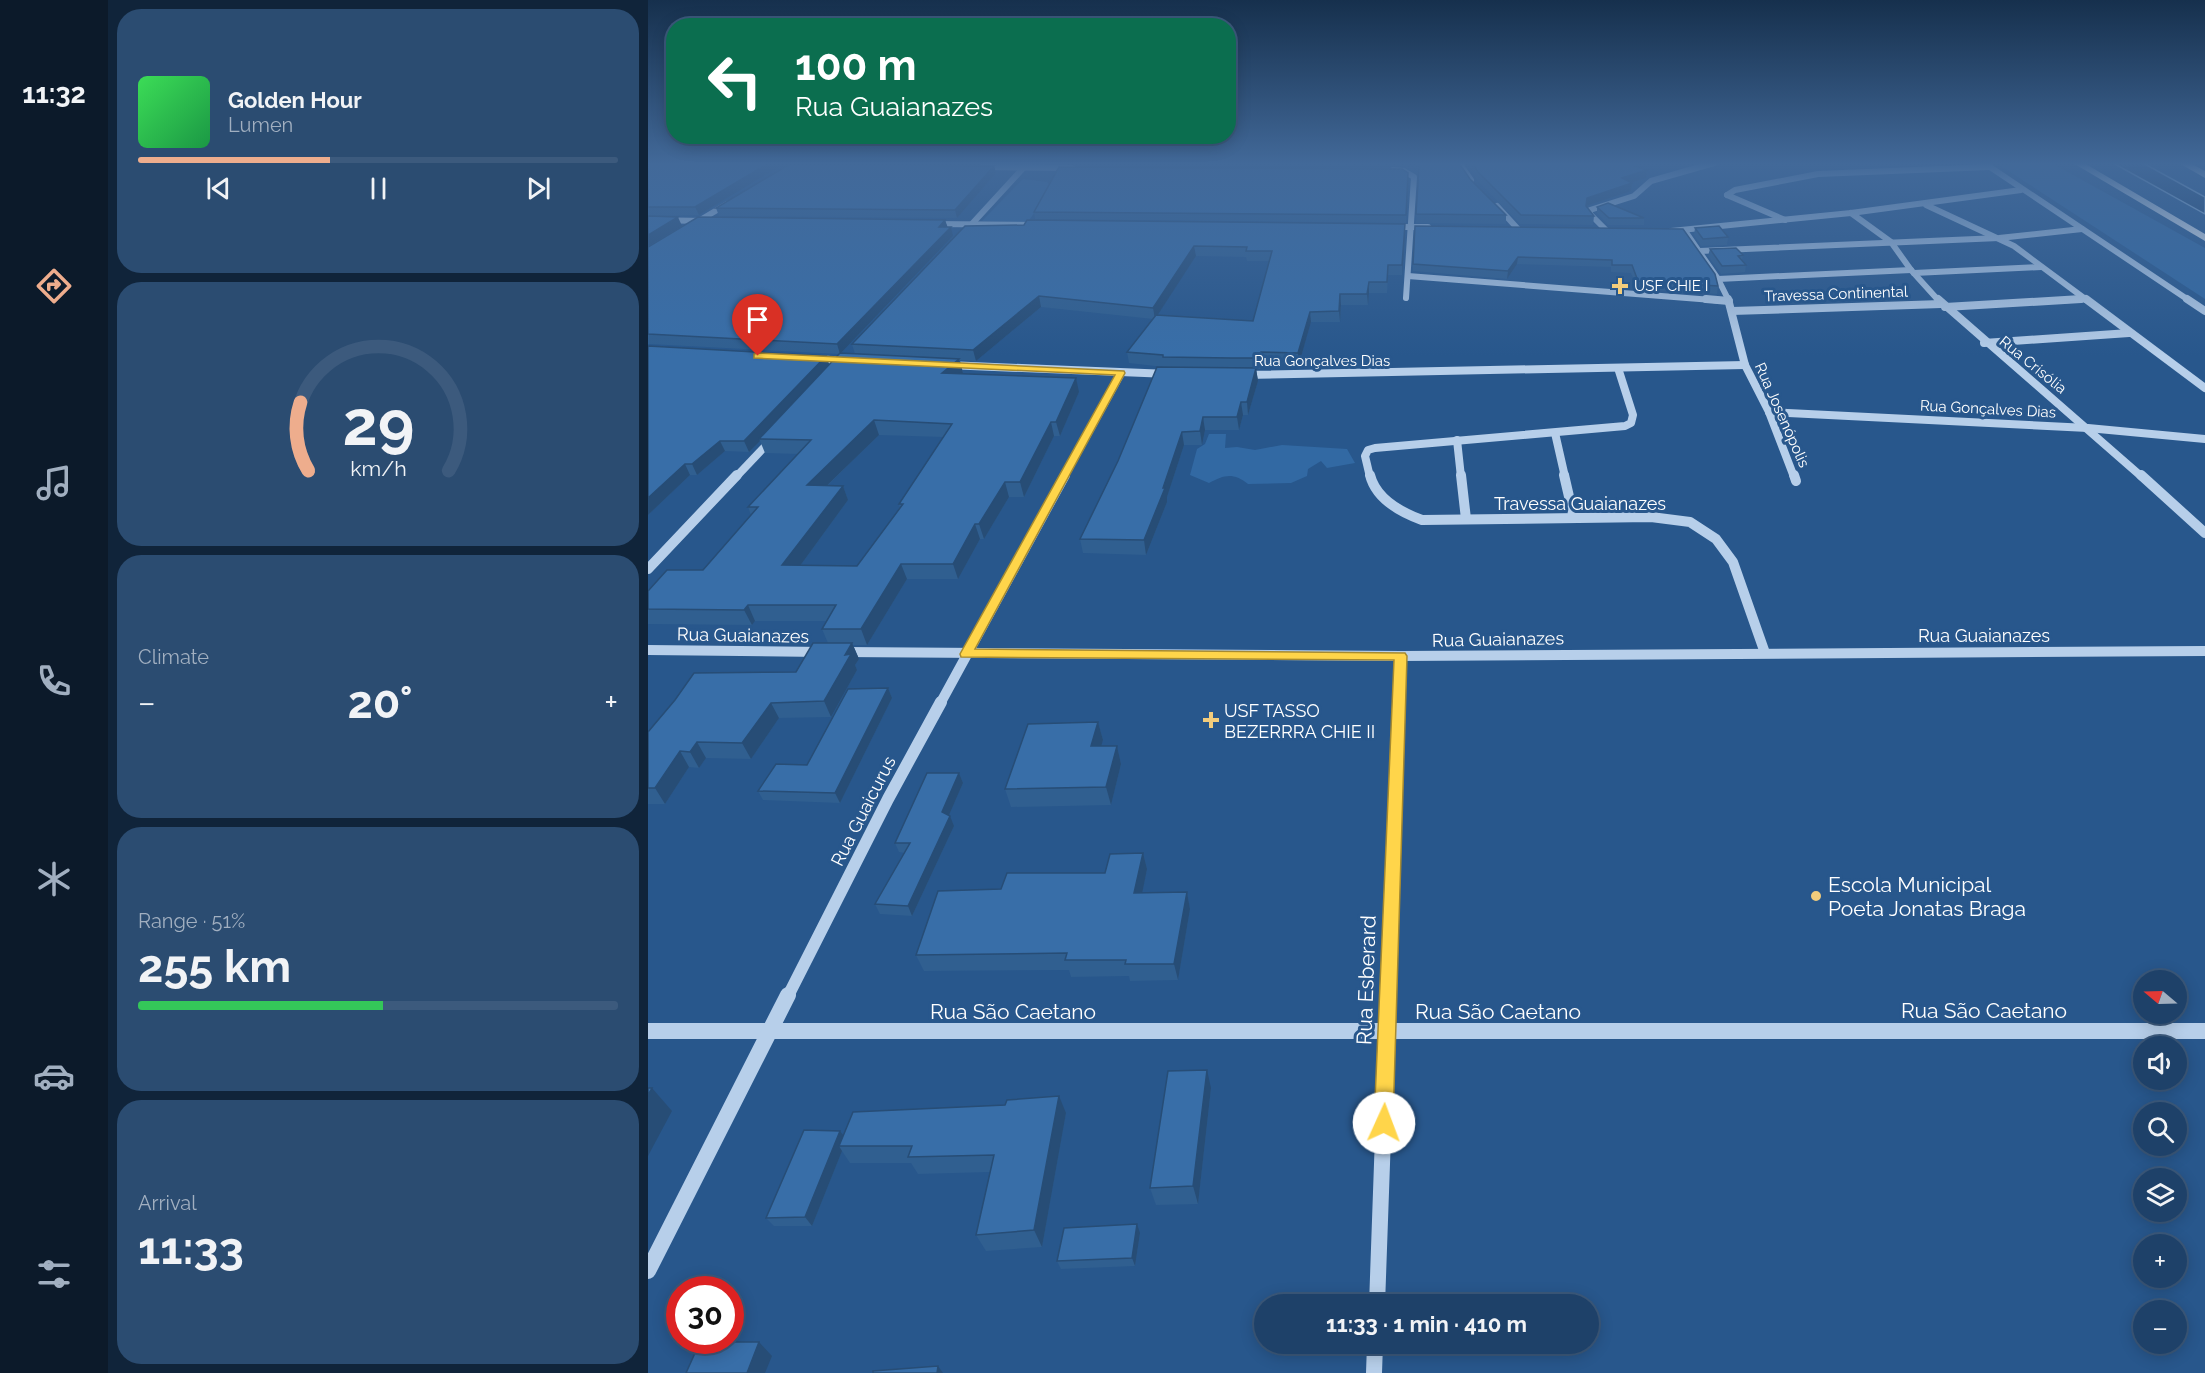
<!DOCTYPE html>
<html lang="en">
<head>
<meta charset="utf-8">
<style>
  :root { --surface:#1e4169; --page:#2b4c71; --text:#f1f3f6; --muted:#a1afc0; --line:#3c5a7d; --accent:#eead8d }
  body { margin:0; font-family:Raleway,sans-serif; background:var(--page); color:var(--text); height:100vh; display:flex; flex-direction:column; font-size:22px; white-space:nowrap }
  * { box-sizing:border-box; margin:0 }
  p { font-size:20px; color:var(--muted) }
  .icon { flex:none; width:33px; height:33px; fill:none; stroke:currentColor; stroke-width:2; stroke-linecap:round; stroke-linejoin:round }
  .map { position:relative; flex:1; overflow:hidden }
  .details { display:flex; flex-direction:column; gap:9px; padding:9px; background:#10243a; width:540px }
  .details>* { flex:none }
  .banner { position:absolute; left:18px; top:18px; width:570px; height:126px; border-radius:24px; box-shadow:0 3px 15px #0003,0 0 0 2px var(--line); background:#0b6e4f; color:#fff; overflow:hidden }
  .needle { width:39px; rotate:289deg }
  .fabs { position:absolute; left:1485px; top:970px; display:grid; gap:12px }
  .fabs a { display:grid; place-items:center; width:54px; height:54px; border-radius:50%; background:var(--surface); box-shadow:0 3px 15px #0003,0 0 0 2px var(--line); font-size:30px }
  .speed { position:absolute; left:18px; top:1276px; display:flex; gap:12px; font-size:30px; font-weight:700; text-align:center }
  .speed>* { display:grid; place-content:center; width:78px; height:78px; border-radius:50%; background:var(--surface); box-shadow:0 3px 15px #0003,0 0 0 2px var(--line); line-height:1 }
  .speed .limit { border:9px solid #d22; background:#fff; color:#111 }
  .pin { position:absolute; display:grid; place-items:center; width:51px; height:51px; color:#fff; margin:-62px -26px; border-radius:50% 50% 50% 0; rotate:-45deg; box-shadow:0 0 6px #0007 }
  .pin .icon { rotate:45deg }
  .me { position:absolute; width:66px; margin:-33px; rotate:2deg; stroke-linejoin:round; filter:drop-shadow(0 0 4px #0008) }
  .turn { display:flex; align-items:center; gap:21px; height:126px; padding:0 30px; font-size:27px }
  .turn .icon { width:78px; height:78px; stroke-width:2.5 }
  .turn b { display:block; font-size:42px; line-height:51px }
  .big { font-size:45px; font-weight:700; line-height:1.1 }
  .details .widget { flex:1; display:flex; flex-direction:column; justify-content:center; gap:9px; min-width:0; padding:0 21px; border-radius:24px; background:var(--page) }
  .details .dial { align-items:center; gap:0 }
  .dial svg { height:156px; overflow:visible; fill:none; stroke:var(--line); stroke-width:7; stroke-linecap:round; text-anchor:middle }
  .dial text { fill:var(--text); stroke:none }
  .song { display:flex; align-items:center; gap:18px }
  .cover { width:72px; height:72px; border-radius:9px; background:linear-gradient(135deg,hsl(130 70% 55%),hsl(140 70% 35%)) }
  .played { height:6px; border-radius:3px; background:linear-gradient(90deg,var(--accent) 40%,var(--line) 40%) }
  .keys { display:flex; justify-content:space-around; direction:ltr }
  .heat { display:flex; justify-content:space-between; align-items:center; font-size:33px; direction:ltr }
  .charge { height:9px; border-radius:4px; background:linear-gradient(90deg,#34c759 51%,var(--line) 0) }
  .trip { position:absolute; left:606px; top:1294px; width:345px; height:60px; border-radius:30px; background:var(--surface); box-shadow:0 3px 15px #0003,0 0 0 2px var(--line); font-weight:700; line-height:60px; text-align:center }
  main { display:flex; flex:1; min-height:0 }
  .dock { display:flex; flex-direction:column; width:108px; justify-content:space-around; align-items:center; background:#0c1a2a; color:var(--muted) }
  .dock .icon { width:42px; height:42px }
  .dock .on { color:var(--accent) }
  .dock b { font-size:27px; color:var(--text) }
  .map>svg:first-child { display:block }
  .green { fill:#3269a3 }
  .water { fill:#1c416c; stroke:#abcbea; stroke-width:1.5 }
  .lines { fill:none; stroke-linecap:round; stroke-linejoin:round }
  .minor-far4 { stroke:#b7cfea; stroke-width:6 }
  .minor-far3 { stroke:#b7cfea; stroke-width:8 }
  .minor-far2 { stroke:#b7cfea; stroke-width:10 }
  .minor-far1 { stroke:#b7cfea; stroke-width:12 }
  .minor { stroke:#b7cfea; stroke-width:16 }
  .highway { fill:#fff; fill-rule:evenodd }
  .wall { fill:#305f90; fill-rule:evenodd }
  .shaded-wall { fill:#274d76 }
  .building { fill:#386ea8; stroke:#274d76; stroke-width:1.5; fill-rule:evenodd }
  .route { fill:#ffd54a; stroke:#a68a30; stroke-width:1.5 }
  .poi-dot { fill:#f2cc7c; stroke:#28578c; stroke-width:2 }
  .labels { text-anchor:middle; dominant-baseline:central; stroke-width:6; stroke-linejoin:round; paint-order:stroke }
  .far-poi-label { font-size:15px; fill:#fff; stroke:#28578c; text-anchor:start }
  .far-street-label { font-size:15px; fill:#fff; stroke:#28578c }
  .street-label { font-size:18px; fill:#fff; stroke:#28578c }
  .poi-label { font-size:18px; fill:#fff; stroke:#28578c; text-anchor:start }
  .near-poi-label { font-size:21px; fill:#fff; stroke:#28578c; text-anchor:start }
  .near-street-label { font-size:21px; fill:#fff; stroke:#28578c }
</style>
</head>
<body>
<main>
<nav class="dock">
<b>11:32</b>
<svg class="icon on" aria-label="directions" viewBox="0 0 24 24"><path d="M12 3l9 9-9 9-9-9zM9 14v-3h6M13 9l2 2-2 2"/></svg>
<svg class="icon" aria-label="music" viewBox="0 0 24 24"><path d="M9 18V5l10-2v13"/><circle cx="6" cy="18" r="3"/><circle cx="16" cy="16" r="3"/></svg>
<svg class="icon" aria-label="phone" viewBox="0 0 24 24"><path d="M5 4h4l2 5-3 2q2 4 5 5l2-3 5 2v4C11 20 4 13 5 4z"/></svg>
<svg class="icon" aria-label="climate" viewBox="0 0 24 24"><path d="M12 3v18M4 7l16 10M4 17L20 7"/></svg>
<svg class="icon" aria-label="car" viewBox="0 0 24 24"><path d="M5 17H2v-5l4-1 3-4h7l3 4 3 1v5h-3M9 17h6M6 11h13"/><circle cx="7" cy="17" r="2"/><circle cx="17" cy="17" r="2"/></svg>
<svg class="icon" aria-label="filters" viewBox="0 0 24 24"><path d="M4 7h16M4 17h16"/><circle cx="9" cy="7" r="2"/><circle cx="15" cy="17" r="2"/></svg>
</nav>
<section class="details">
<div class="widget">
<div class="song"><i class="cover"></i><div><b>Golden Hour</b><p>Lumen</p></div></div>
<div class="played"></div>
<div class="keys"><svg class="icon" aria-label="previous" viewBox="0 0 24 24"><path d="M18 5L8 12l10 7zM5 5v14"/></svg><svg class="icon" aria-label="pause" viewBox="0 0 24 24"><path d="M8 5v14M16 5v14"/></svg><svg class="icon" aria-label="next" viewBox="0 0 24 24"><path d="M6 5l10 7-10 7zM19 5v14"/></svg></div>
</div>
<div class="widget dial"><svg viewBox="0 0 100 80">
<path d="M14 69A42 42 0 1 1 86 69"/>
<path d="M14 69A42 42 0 0 1 10 34" stroke="#eead8d"/>
<text x="50" y="56" font-size="32" font-weight="700">29</text>
<text x="50" y="72" font-size="11">km/h</text>
</svg></div>
<div class="widget"><p>Climate</p>
<div class="heat"><a>−</a><b class="big">20°</b><a>+</a></div>
</div>
<div class="widget"><p>Range · 51%</p><b class="big">255 km</b><div class="charge"></div></div>
<div class="widget"><p>Arrival</p><b class="big">11:33</b></div>
</section>
<div class="map">
<svg width="1557" height="1373" viewBox="0 0 1557 1373">
  <rect width="100%" height="100%" fill="#28578c"/>
  <g class="green">
    <path d="M1367,163H1401L1409,166L1557,248V299L1353,166Z"/>
    <path d="M375,179L399,182L403,187L380,222L334,221Z"/>
    <path d="M561,434H578L577,448L589,447L607,450L634,445L699,449L707,463L679,468L673,461L660,469L659,476L643,483L600,484C585,472 576,475 561,483L542,475L549,449L557,444Z"/>
  </g>
  <path class="water" d="M1465,163H1495L1557,197V214Z"/>
  <g class="lines">
    <g class="minor-far4">
      <path d="M811,163L823,180"/>
      <path d="M1336,163L1542,301"/>
      <path d="M334,167L424,168"/>
      <path d="M745,170L756,171L766,177L758,298"/>
      <path d="M1079,195L1087,190L1170,174L1341,167"/>
      <path d="M1079,195L1137,220"/>
      <path d="M1278,205L1366,246L1440,301"/>
      <path d="M849,206L869,228"/>
      <path d="M1203,213L1243,242L1263,270L1291,301"/>
      <path d="M0,220L57,221"/>
      <path d="M49,222L79,204"/>
      <path d="M285,224L390,225"/>
      <path d="M322,226L379,164"/>
      <path d="M744,227H780"/>
      <path d="M958,230L942,214V210L986,196L1003,181L1066,163"/>
      <path d="M1023,231L1203,213L1373,190"/>
      <path d="M1037,231L1070,279L1081,301"/>
      <path d="M1052,251L1351,238L1434,229"/>
      <path d="M1266,273L1393,267"/>
      <path d="M760,276L1077,301"/>
      <path d="M1070,279L1263,270"/>
      <path d="M1407,301L1437,299"/>
    </g>
    <g class="minor-far3">
      <path d="M1058,299L1081,301"/>
      <path d="M1080,299L1097,365L1121,412L1146,477"/>
      <path d="M1290,299L1494,477"/>
      <path d="M1438,299L1557,388"/>
      <path d="M1539,299L1557,311"/>
      <path d="M1297,307L1433,299"/>
      <path d="M1084,311L1293,304"/>
      <path d="M1336,343L1481,333"/>
      <path d="M165,359L200,361"/>
      <path d="M299,365L521,374"/>
      <path d="M596,375L1097,365"/>
      <path d="M1121,412L1440,428L1557,439"/>
      <path d="M907,433L917,477"/>
      <path d="M809,440L813,477"/>
      <path d="M88,477L124,439"/>
      <path d="M416,477L473,373"/>
      <path d="M722,477L717,456L720,450L727,448L977,426L983,423L985,415L970,368"/>
    </g>
    <g class="minor-far2">
      <path d="M722,475C728,499 752,512 774,520L1003,517L1042,522L1068,539L1085,562L1117,653"/>
      <path d="M813,475L818,519"/>
      <path d="M916,475L926,518"/>
      <path d="M1146,475L1148,481"/>
      <path d="M1493,475L1557,533"/>
      <path d="M0,569L89,475"/>
      <path d="M0,650L174,652"/>
      <path d="M195,652L753,656L1557,651"/>
      <path d="M292,704L417,475"/>
      <path d="M751,704L753,656"/>
    </g>
    <g class="minor-far1">
      <path d="M140,996L240,799L293,702"/>
      <path d="M740,996L751,702"/>
    </g>
    <g class="minor">
      <path d="M0,1031H1557"/>
      <path d="M0,1271L140,995"/>
      <path d="M729,1305L740,995"/>
      <path d="M726,1373L727,1344"/>
    </g>
    <g class="highway">
      <path d="M1425,163H1436L1557,234V241Z"/>
      <path d="M1531,163H1542L1557,171V178Z"/>
    </g>
  </g>
  <g class="wall">
    <path d="M0,163H137L51,215L0,216Z"/>
    <path d="M466,163H811L822,179L858,215V224L768,223L770,175L756,166Z"/>
    <path d="M818,163H991L993,168L999,170L998,178L984,183L983,191L938,206L946,216L945,225L872,224L830,181Z"/>
    <path d="M346,166L348,173L309,218L71,216L68,208Z"/>
    <path d="M760,173L758,223L387,219L386,212Z"/>
    <path d="M949,207L996,218V225H960L949,213Z"/>
    <path d="M297,220L299,227L305,236L193,353L207,354L204,344L317,226L757,233L754,275H740L739,293H721L720,305H693L692,322H663L651,364H615L613,369H608L610,381L600,415H595L591,430H557L554,445H536L519,497V502L498,555L435,553L432,539L516,367L481,363L479,352L505,319L393,307L328,361L312,360L315,373L313,374L431,392L412,436H406L376,497H361L336,539H332L310,579H259L219,645H205L211,659L207,665L209,670L183,717L131,718L103,759L58,758L51,768L41,767L17,804H0V732L148,672L180,643L174,629L178,621H107L104,625L0,624V591L55,570L103,515L100,507L150,454L117,453L112,441L101,452L77,451L49,475H42L0,515V346L181,365L191,354L0,344V247ZM548,256L598,257L599,261H621L605,321L509,315ZM231,435L295,437L251,504L252,508L209,566H152L200,500L195,486L180,485Z"/>
    <path d="M1047,228L1080,237L1079,245L1053,246L1046,235Z"/>
    <path d="M1035,229L1070,286L1069,294L990,289L983,273L963,272V267L869,264L859,279L765,271V264Z"/>
    <path d="M1062,249L1095,255L1094,260L1098,265L1097,272L1073,274L1060,256Z"/>
    <path d="M240,688L244,698L192,803L115,800L110,791L159,765Z"/>
    <path d="M450,722L455,740L453,746H469L473,764L463,805L363,807L357,789Z"/>
    <path d="M311,773L315,783L301,815L306,826L264,916L232,914L227,904L257,853L251,852L247,843Z"/>
    <path d="M495,853L499,869L494,893L539,892L542,909L530,980L482,981L481,976L423,977L421,970L276,971L268,955L353,889L457,873Z"/>
    <path d="M563,1088L550,1204L508,1205L502,1188Z"/>
    <path d="M418,1113L394,1247L338,1251L328,1235L342,1172L270,1174L263,1163H202L194,1151L164,1226H126L118,1218L195,1135Z"/>
    <path d="M492,1233L487,1266L413,1269L409,1261Z"/>
  </g>
  <g class="shaded-wall">
    <path d="M121,163H137L51,215L47,207Z"/>
    <path d="M993,164L992,172L999,170L998,178L974,186V178L987,166Z"/>
    <path d="M346,166L348,173L309,218L307,210Z"/>
    <path d="M984,183L983,191L938,206L937,215L939,198Z"/>
    <path d="M30,217L34,226L0,246V235Z"/>
    <path d="M297,220L300,228L291,227Z"/>
    <path d="M757,224V233L754,275V265Z"/>
    <path d="M303,227L305,236L192,354L189,344Z"/>
    <path d="M546,246L548,256L507,319L505,308Z"/>
    <path d="M870,257L869,264L859,279L860,271Z"/>
    <path d="M721,282V293L720,305L719,294Z"/>
    <path d="M692,294L693,305L692,322L691,311Z"/>
    <path d="M391,296L393,307L328,361L325,350Z"/>
    <path d="M662,312L663,322L651,364L650,353Z"/>
    <path d="M613,352L615,364L613,369L612,358Z"/>
    <path d="M178,356L182,366L111,439L112,441L101,452L96,441Z"/>
    <path d="M311,359L315,373L298,387L294,373Z"/>
    <path d="M608,368L610,381L600,415L599,402Z"/>
    <path d="M428,378L431,392L412,436L408,422Z"/>
    <path d="M593,402L595,415L591,430L589,417Z"/>
    <path d="M555,417L557,430L554,445L552,431Z"/>
    <path d="M226,420L231,435L165,499L159,485Z"/>
    <path d="M403,422L406,436L376,497L372,482Z"/>
    <path d="M534,432L536,445L519,497V502L498,555L496,540Z"/>
    <path d="M72,441L77,451L49,475L44,464Z"/>
    <path d="M37,464L42,475L0,515V498Z"/>
    <path d="M357,482L361,497L336,539L331,524Z"/>
    <path d="M195,486L200,500L141,581L134,565Z"/>
    <path d="M327,524L332,539L310,579L305,564Z"/>
    <path d="M253,564L259,579L219,645L213,629Z"/>
    <path d="M100,605L107,621L104,625L96,610Z"/>
    <path d="M204,643L211,659L207,665L209,670L183,717L176,701L197,655Z"/>
    <path d="M240,688L244,698L192,803L187,793Z"/>
    <path d="M123,703L131,718L103,759L94,743Z"/>
    <path d="M450,722L455,740L448,764L443,746Z"/>
    <path d="M49,742L58,758L51,768L42,752Z"/>
    <path d="M469,746L473,764L463,805L458,787Z"/>
    <path d="M32,751L41,767L17,804L7,788Z"/>
    <path d="M311,773L315,783L298,822L294,812Z"/>
    <path d="M302,816L306,826L264,916L260,906Z"/>
    <path d="M495,853L499,869L491,909L486,893Z"/>
    <path d="M539,892L542,909L530,980L526,964Z"/>
    <path d="M559,1070L563,1088L550,1204L545,1186Z"/>
    <path d="M4,1088L24,1111L0,1156V1095Z"/>
    <path d="M411,1096L418,1113L394,1247L386,1230Z"/>
    <path d="M192,1131L199,1140L191,1146L194,1151L164,1226L157,1217Z"/>
    <path d="M489,1224L492,1233L487,1266L484,1258Z"/>
    <path d="M111,1342L124,1356L117,1373H99Z"/>
    <path d="M290,1366L295,1373H289Z"/>
  </g>
  <g class="building">
    <path d="M0,163H121L47,207H0Z"/>
    <path d="M765,163H811L822,179L858,215L768,214L771,167Z"/>
    <path d="M824,163H991L993,164L987,166L999,170L974,178L984,183L939,198L938,206L946,216L873,215L830,172Z"/>
    <path d="M142,164L346,166L307,210L68,208Z"/>
    <path d="M411,167L754,169L760,173L758,215L386,212Z"/>
    <path d="M960,203L996,218H961L949,207Z"/>
    <path d="M0,216L30,217L0,235Z"/>
    <path d="M50,217L297,220L291,227H303L189,344L0,334V247Z"/>
    <path d="M379,220L757,224L754,265H740L739,282H721L719,294H692L691,311L662,312L650,353L613,352L612,358H583L515,357V355L479,352L508,315L605,321L624,251H598L599,247L546,246L505,308L391,296L325,350L204,344L317,226L376,225Z"/>
    <path d="M767,226L1035,229L1067,274L1070,286L990,281L984,265H964V260L870,257L860,271L765,264Z"/>
    <path d="M1071,226L1080,237L1055,239L1047,228Z"/>
    <path d="M1088,248L1095,255L1090,256L1098,265L1074,266L1062,249Z"/>
    <path d="M0,346L178,356L96,441H72L44,464H37L0,498Z"/>
    <path d="M192,353L311,359L294,373L428,378L408,422H403L372,482H357L331,524H327L305,564H253L213,629H174L188,605H100L96,610L0,609V591L19,570H55L110,507H100L163,440L111,439ZM226,420L304,424L251,504H255L209,566L134,565L195,486L159,485Z"/>
    <path d="M509,367L608,368L599,402H593L589,417H555L552,431L534,432L515,488H517L496,540L432,539L470,461Z"/>
    <path d="M165,643H204L197,655L203,654L176,701L123,703L94,743L49,742L42,752L32,751L7,788H0V732L27,700L46,673L148,672Z"/>
    <path d="M240,688L187,793L110,791L128,764L159,765L200,689Z"/>
    <path d="M450,722L443,746H469L458,787L357,789L380,724Z"/>
    <path d="M279,773H311L294,812L302,816L260,906L227,904L262,843H247Z"/>
    <path d="M495,853L486,893L539,892L526,964H477L478,960H417L419,953L268,955L290,891L353,889L359,873H457L462,854Z"/>
    <path d="M559,1070L545,1186L502,1188L520,1071Z"/>
    <path d="M0,1088H4L0,1095Z"/>
    <path d="M411,1096L386,1230L328,1235L346,1155L260,1157L264,1146H191L205,1112L357,1105L359,1100Z"/>
    <path d="M156,1130L192,1131L157,1217L118,1218Z"/>
    <path d="M489,1224L484,1258L409,1261L416,1228Z"/>
    <path d="M52,1342H111L99,1373H38Z"/>
    <path d="M290,1366L289,1373H225V1371Z"/>
  </g>
  <linearGradient id="sky" x2="0" y2="1"><stop stop-color="#16304d"/><stop offset="0.46" stop-color="#426999"/><stop offset="1" stop-color="#426999" stop-opacity="0"/></linearGradient>
  <rect width="1557" height="356" fill="url(#sky)"/>
  <path class="route" d="M110,353L476,371L477,373L327,649L757,653L759,656L745,1123L743,1130L736,1133L729,1130L726,1123L746,660L313,657L312,654L467,375L106,358V354Z"/>
  <g class="poi-dot">
    <path d="M969 277h6v6h6v6h-6v6h-6v-6h-6v-6h6z"/>
    <path d="M560 711h6v6h6v6h-6v6h-6v-6h-6v-6h6z"/>
    <circle cx="1168" cy="896" r="6"/>
  </g>
  <g class="labels">
    <g class="far-poi-label">
      <text x="986" y="286">USF CHIE I</text>
    </g>
    <g class="far-street-label">
      <text transform="translate(1188 294) rotate(-2)">Travessa Continental</text>
      <text x="674" y="361">Rua Gonçalves Dias</text>
      <text transform="translate(1385 365) rotate(39)">Rua Crisólia</text>
      <text transform="translate(1340 409) rotate(3)">Rua Gonçalves Dias</text>
      <text transform="translate(1134 415) rotate(66)">Rua Josenópolis</text>
    </g>
    <g class="street-label">
      <text x="932" y="503">Travessa Guaianazes</text>
      <text transform="translate(95 635) rotate(1)">Rua Guaianazes</text>
      <text x="1336" y="635">Rua Guaianazes</text>
      <text transform="translate(850 639) rotate(-1)">Rua Guaianazes</text>
      <text transform="translate(215 811) rotate(-63)">Rua Guaicurus</text>
    </g>
    <g class="poi-label">
      <text x="576" y="710">USF TASSO<tspan x="576" dy="21">BEZERRRA CHIE II</tspan></text>
    </g>
    <g class="near-poi-label">
      <text x="1180" y="884">Escola Municipal<tspan x="1180" dy="24">Poeta Jonatas Braga</tspan></text>
    </g>
    <g class="near-street-label">
      <text transform="translate(718 980) rotate(-88)">Rua Esberard</text>
      <text x="1336" y="1010">Rua São Caetano</text>
      <text x="365" y="1011">Rua São Caetano</text>
      <text x="850" y="1011">Rua São Caetano</text>
    </g>
  </g>
</svg>
<div class="fabs">
<a><svg class="needle" viewBox="-14 -14 28 28"><path d="M0-13l5 13h-10z" fill="#e53935"/><path d="M0 13l5-13h-10z" fill="#a1afc0"/></svg></a>
<a><svg class="icon" aria-label="sound" viewBox="0 0 24 24"><path d="M4 9h4l5-4v14l-5-4H4zM17 9q2 3 0 6"/></svg></a>
<a><svg class="icon" aria-label="search" viewBox="0 0 24 24"><circle cx="10" cy="10" r="6"/><path d="M15 15l6 6"/></svg></a>
<a><svg class="icon" aria-label="layers" viewBox="0 0 24 24"><path d="M12 4l9 5-9 5-9-5zM3 14l9 5 9-5"/></svg></a>
<a>+</a>
<a>−</a>
</div>
<div class="speed"><div class="limit">30</div></div>
<div class="pin" style="left:110px;top:356px;background:#d93025"><svg class="icon" aria-label="arrive" viewBox="0 0 24 24"><path d="M6 21V4h12l-3 4 3 4H6"/></svg></div>
<svg class="me" style="left:736px;top:1123px" viewBox="-20 -20 40 40"><circle r="19" fill="#fff"/><path d="M0-13L10 11 0 6-10 11z" fill="#ffd54a"/></svg>
<div class="trip">11:33 · 1 min · 410 m</div>
<div class="banner">
<div class="turn"><svg class="icon" aria-label="left" viewBox="0 0 24 24"><path d="M17 20v-9H6M10 6l-5 5 5 5"/></svg><div><b>100 m</b>Rua Guaianazes</div></div>
</div>
</div>
</main>
</body>
</html>
